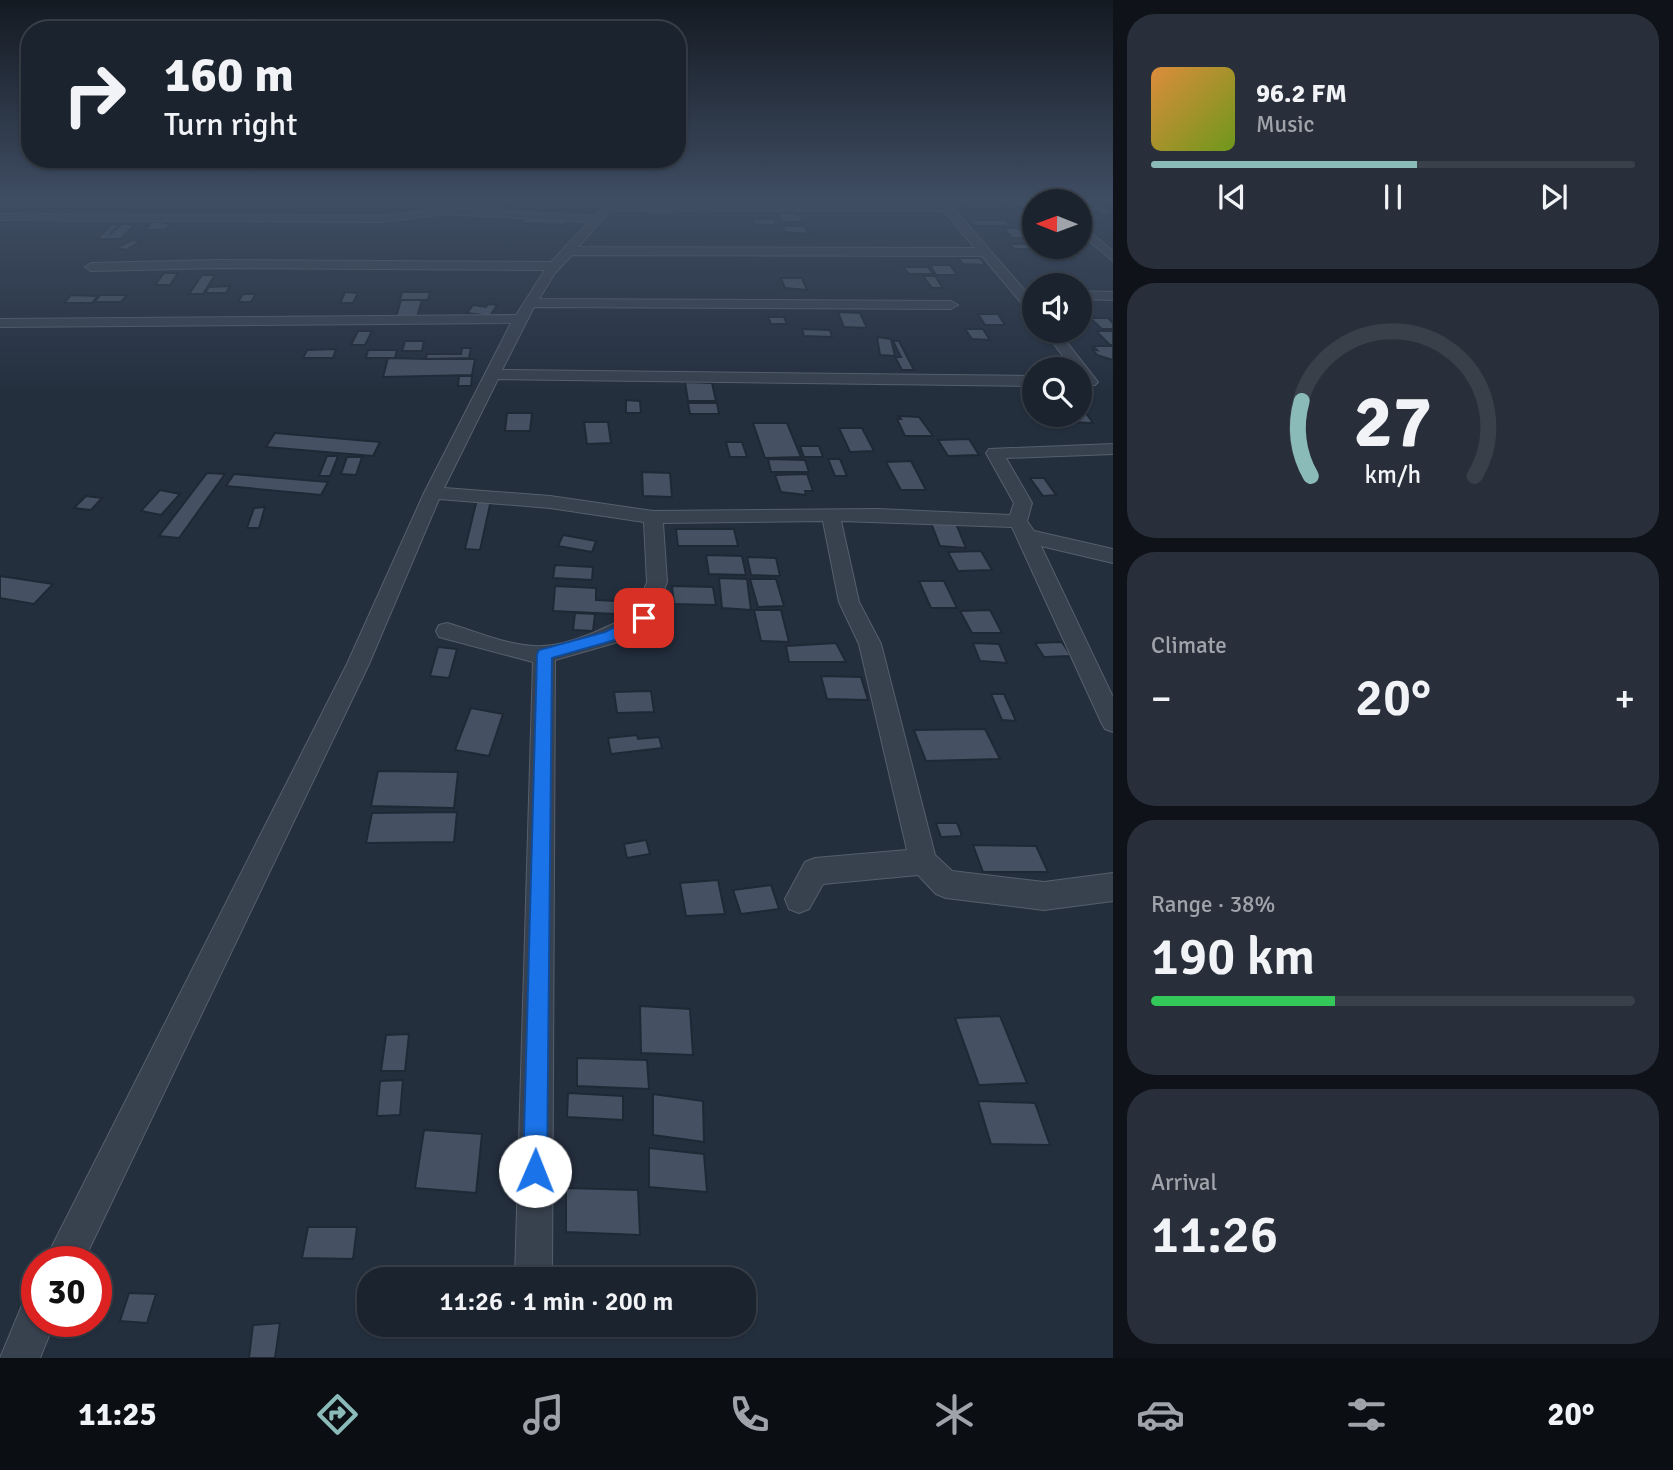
<!DOCTYPE html>
<html lang="en">
<head>
<meta charset="utf-8">
<style>
  :root { --surface:#1b232e; --page:#282f3a; --text:#f1f3f6; --muted:#a0a4aa; --line:#39404a; --accent:#8bbbb9 }
  body { margin:0; font-family:Signika,sans-serif; background:var(--page); color:var(--text); height:100vh; display:flex; flex-direction:column; font-size:26px; white-space:nowrap }
  * { box-sizing:border-box; margin:0 }
  p { font-size:23px; color:var(--muted) }
  .icon { flex:none; width:38px; height:38px; fill:none; stroke:currentColor; stroke-width:2; stroke-linecap:round; stroke-linejoin:round }
  .map { position:relative; flex:1; overflow:hidden }
  .details { display:flex; flex-direction:column; gap:14px; padding:14px; background:#0f1319; width:560px }
  .details>* { flex:none }
  .banner { position:absolute; left:21px; top:21px; width:665px; height:147px; border-radius:28px; box-shadow:0 2px 5px #0004,0 0 0 2px var(--line); background:#1b232e; color:var(--text); overflow:hidden }
  .needle { width:46px; rotate:271deg }
  .fabs { position:absolute; left:1022px; top:189px; display:grid; gap:14px }
  .fabs a { display:grid; place-items:center; width:70px; height:70px; border-radius:50%; background:var(--surface); box-shadow:0 2px 5px #0004,0 0 0 2px var(--line); font-size:35px }
  .speed { position:absolute; left:21px; top:1246px; display:flex; gap:14px; font-size:35px; font-weight:700; text-align:center }
  .speed>* { display:grid; place-content:center; width:91px; height:91px; border-radius:50%; background:var(--surface); box-shadow:0 2px 5px #0004,0 0 0 2px var(--line); line-height:1 }
  .speed .limit { border:10px solid #d22; background:#fff; color:#111 }
  .pin { position:absolute; display:grid; place-items:center; width:60px; height:60px; color:#fff; margin:-30px; border-radius:14px; box-shadow:0 4px 10px #0006 }
  .me { position:absolute; width:77px; margin:-38px; rotate:1deg; stroke-linejoin:round; filter:drop-shadow(0 0 5px #0008) }
  .turn { display:flex; align-items:center; gap:24px; height:147px; padding:0 28px; font-size:32px }
  .turn .icon { width:91px; height:91px; stroke-width:2.5 }
  .turn b { display:block; font-size:49px; line-height:60px }
  .big { font-size:52px; font-weight:600; line-height:1.1 }
  .details .widget { flex:1; display:flex; flex-direction:column; justify-content:center; gap:10px; min-width:0; padding:0 24px; border-radius:28px; background:var(--page) }
  .details .dial { align-items:center; gap:0 }
  .dial svg { height:182px; overflow:visible; fill:none; stroke:var(--line); stroke-width:7; stroke-linecap:round; text-anchor:middle }
  .dial text { fill:var(--text); stroke:none }
  .song { display:flex; align-items:center; gap:21px }
  .cover { width:84px; height:84px; border-radius:10px; background:linear-gradient(135deg,hsl(30 70% 55%),hsl(80 70% 35%)) }
  .played { height:7px; border-radius:4px; background:linear-gradient(90deg,var(--accent) 55%,var(--line) 55%) }
  .keys { display:flex; justify-content:space-around; direction:ltr }
  .heat { display:flex; justify-content:space-between; align-items:center; font-size:38px; direction:ltr }
  .charge { height:10px; border-radius:5px; background:linear-gradient(90deg,#34c759 38%,var(--line) 0) }
  .trip { position:absolute; left:357px; top:1267px; width:399px; height:70px; border-radius:28px; background:var(--surface); box-shadow:0 2px 5px #0004,0 0 0 2px var(--line); font-weight:600; line-height:70px; text-align:center }
  .menu { display:flex; height:112px; justify-content:space-around; align-items:center; background:#0b0e12; color:var(--muted) }
  .menu .icon { width:49px; height:49px }
  .menu .on { color:var(--accent) }
  .menu b { font-size:32px; color:var(--text) }
  main { display:flex; flex:1; min-height:0 }
  .map>svg:first-child { display:block }
  .building { fill:#455162; stroke:#1f2835; stroke-width:2 }
  .lines { fill:none; stroke-linecap:round; stroke-linejoin:round }
  .minor-casing { stroke:#565f6c; stroke-width:2 }
  .minor { fill:#38414e; fill-rule:evenodd }
  .route { fill:#1a73e8; stroke:#114b97; stroke-width:2 }
</style>
</head>
<body>
<main>
<div class="map">
<svg width="1113" height="1358" viewBox="0 0 1113 1358">
  <rect width="100%" height="100%" fill="#242f3e"/>
  <g class="building">
    <path d="M1023,201L1030,207H1003L997,202Z"/>
    <path d="M968,205H998L1002,209H972Z"/>
    <path d="M1090,205H1104L1113,214H1101Z"/>
    <path d="M646,210H674L675,216L647,215Z"/>
    <path d="M777,213H798L803,222H782Z"/>
    <path d="M523,218L565,220L564,225L521,223Z"/>
    <path d="M752,219H774L777,225H755Z"/>
    <path d="M969,220H1005L1011,226H974Z"/>
    <path d="M152,222H163L170,224L165,230H145Z"/>
    <path d="M112,224H120L109,235L122,224H135L121,239H97Z"/>
    <path d="M782,226H804L809,234L785,232Z"/>
    <path d="M1003,228H1018L1028,238H1012Z"/>
    <path d="M132,240L141,241L126,250L116,248Z"/>
    <path d="M1009,244H1034L1040,249H1014Z"/>
    <path d="M1047,250H1066L1075,259H1056Z"/>
    <path d="M958,258H980L986,265L963,264Z"/>
    <path d="M930,265H950L957,275H936Z"/>
    <path d="M903,267H928L933,274H909Z"/>
    <path d="M164,273H178L170,285H155Z"/>
    <path d="M202,275H215L203,294H189Z"/>
    <path d="M923,276H935L943,288H932Z"/>
    <path d="M781,278H802L807,290L785,288Z"/>
    <path d="M1037,280H1070L1075,285H1042Z"/>
    <path d="M230,286L226,293H205L209,287Z"/>
    <path d="M345,292L358,293L353,303H340Z"/>
    <path d="M402,292H430L428,300H400Z"/>
    <path d="M243,294H256L251,302H238Z"/>
    <path d="M71,295L98,296L92,303H64Z"/>
    <path d="M100,295H127L121,302H94Z"/>
    <path d="M401,300H422L417,317H396Z"/>
    <path d="M488,304L497,305L490,316L467,313L473,305L486,307Z"/>
    <path d="M838,312L860,313L867,328L844,327Z"/>
    <path d="M978,314H998L1005,325H985Z"/>
    <path d="M768,317H784L787,324H771Z"/>
    <path d="M1090,318H1108L1113,323V329H1102Z"/>
    <path d="M802,329L830,330L832,337L804,336Z"/>
    <path d="M965,329H983L990,340L972,339Z"/>
    <path d="M358,331H372L365,345H351Z"/>
    <path d="M1096,331H1113V345H1110Z"/>
    <path d="M877,337L891,339L895,356L880,355Z"/>
    <path d="M405,341H424L422,351H402Z"/>
    <path d="M893,341H899L914,370H902L895,357H901Z"/>
    <path d="M1093,346H1113V360L1097,355L1092,349L1097,350Z"/>
    <path d="M462,348H471L469,358L426,359L427,354H461Z"/>
    <path d="M336,349L333,358H303L307,350Z"/>
    <path d="M368,350H397L395,358H366Z"/>
    <path d="M388,358L426,359H475L472,375L383,377Z"/>
    <path d="M459,376H472L471,386H458Z"/>
    <path d="M685,382L712,383L716,401H688Z"/>
    <path d="M626,400L640,401L641,413H626Z"/>
    <path d="M688,403H717L719,414H690Z"/>
    <path d="M1080,405L1093,423L1067,422L1062,415H1080Z"/>
    <path d="M507,413H532L530,431H505Z"/>
    <path d="M899,416L919,417L933,436H905L897,419H901Z"/>
    <path d="M584,422H608L611,443L587,444Z"/>
    <path d="M753,423H787L801,457L765,458Z"/>
    <path d="M839,428H862L874,451L850,452Z"/>
    <path d="M275,433L380,442L373,456L266,447Z"/>
    <path d="M969,439L979,455L948,456L938,440Z"/>
    <path d="M726,442H742L747,457H730Z"/>
    <path d="M800,446H819L823,457H804Z"/>
    <path d="M327,456H338L330,476H319Z"/>
    <path d="M347,457H362L356,475L341,474Z"/>
    <path d="M768,459L805,460L809,472H771Z"/>
    <path d="M828,459H840L847,476H835Z"/>
    <path d="M911,461L926,490H901L886,462Z"/>
    <path d="M642,472L670,473L672,497L643,496Z"/>
    <path d="M207,473L225,474L179,538L159,536Z"/>
    <path d="M234,474L328,482L321,495L226,486Z"/>
    <path d="M807,474L813,491H805L806,495L781,492L775,475Z"/>
    <path d="M1030,478H1044L1056,495L1043,496Z"/>
    <path d="M160,490L180,494L161,515L141,511Z"/>
    <path d="M86,496L102,498L91,510L74,508Z"/>
    <path d="M477,499L491,500L480,550L465,549Z"/>
    <path d="M265,507L259,528H247L254,508Z"/>
    <path d="M930,520L955,521L966,548L940,546Z"/>
    <path d="M676,529H734L738,546H678Z"/>
    <path d="M563,535L596,541L592,552L558,546Z"/>
    <path d="M981,551L992,570L958,571L948,552Z"/>
    <path d="M706,555L742,556L746,575L709,574Z"/>
    <path d="M747,557L776,558L780,576L751,575Z"/>
    <path d="M555,565L593,567L592,580L553,578Z"/>
    <path d="M0,576L53,584L34,604L0,598Z"/>
    <path d="M719,578L747,579L751,610L722,608Z"/>
    <path d="M750,579H776L784,606L758,607Z"/>
    <path d="M919,581H944L957,608H931Z"/>
    <path d="M555,586L596,588V600L636,602L637,615L553,611Z"/>
    <path d="M672,586L713,587L716,605L674,604Z"/>
    <path d="M754,610H781L789,642L761,641Z"/>
    <path d="M990,610L1002,633H972L960,611Z"/>
    <path d="M575,613L595,614L593,631L573,630Z"/>
    <path d="M1062,642L1071,656L1044,657L1035,643Z"/>
    <path d="M836,643L846,662H789L786,646Z"/>
    <path d="M973,643L999,644L1007,663L980,661Z"/>
    <path d="M438,647L457,649L449,678L430,676Z"/>
    <path d="M821,676L861,677L868,700L827,699Z"/>
    <path d="M651,691L654,712L617,713L614,692Z"/>
    <path d="M991,694H1004L1016,721L1002,720Z"/>
    <path d="M471,708L503,714L489,756L455,750Z"/>
    <path d="M985,729L1000,759L926,761L914,730Z"/>
    <path d="M637,735L638,739L659,737L662,748L611,754L608,738Z"/>
    <path d="M378,771L458,772L454,808L371,806Z"/>
    <path d="M457,812L454,842L366,843L372,813Z"/>
    <path d="M936,823H957L962,836L941,837Z"/>
    <path d="M646,840L650,854L627,858L624,844Z"/>
    <path d="M973,845L1036,846L1048,872H983Z"/>
    <path d="M718,880L725,914L686,916L680,883Z"/>
    <path d="M771,885L779,909L741,914L733,890Z"/>
    <path d="M640,1006L690,1009L693,1055L641,1053Z"/>
    <path d="M1000,1016L1027,1083L979,1085L955,1018Z"/>
    <path d="M409,1034L405,1071H381L386,1035Z"/>
    <path d="M577,1058L647,1060L649,1089L577,1086Z"/>
    <path d="M403,1080L400,1115L377,1116L380,1081Z"/>
    <path d="M568,1093L623,1096V1120L567,1117Z"/>
    <path d="M653,1094L703,1101L704,1142L653,1135Z"/>
    <path d="M978,1101L1035,1103L1050,1145L991,1144Z"/>
    <path d="M424,1130L482,1134L476,1193L415,1188Z"/>
    <path d="M649,1148L704,1154L707,1192L649,1187Z"/>
    <path d="M566,1188L638,1190L640,1235L566,1232Z"/>
    <path d="M308,1227H357L353,1259L302,1258Z"/>
    <path d="M129,1293L156,1294L147,1323L120,1321Z"/>
    <path d="M280,1323L275,1358H249L253,1325Z"/>
  </g>
  <g class="lines">
    <defs>
      <g id="minor">
        <path d="M608,201H619L617,204L938,205L936,201H947L1034,301V313L1029,312L982,256L572,255L555,273L539,299L951,301L958,305L951,309L534,307L502,370L1034,376V386L498,379L444,488L550,496L653,511L878,509L1010,515L1014,503L986,453L989,449L1113,444V454L1006,458L1032,503L1027,521L1034,531L1113,549V563L1041,546L1113,697V732L1105,729L1101,722L1012,527L841,521L859,602L881,644L935,855L952,871L1044,882L1113,873V901L1044,910L946,898L936,894L918,875L823,884L809,909L799,913L789,909L785,899L805,862L815,858L907,850L859,644L839,602L823,521L663,523L667,582L651,624L618,642L555,660L552,1276L551,1279H515L533,662L439,637L436,631L439,625L447,623C476,631 512,648 543,646C572,645 610,626 635,613L647,582L644,522L550,508L439,499L369,664L83,1262H44L347,664L424,493L511,323L0,327V319L516,315L545,270L219,268L91,271L85,267L91,263L219,260L551,262L589,222L449,214L381,222L0,220V214L381,216L449,208L595,216ZM611,210L944,211L975,248L578,247Z"/>
        <path d="M1080,224L1113,251V261L1080,233Z"/>
        <path d="M1080,291L1113,292V300L1080,299Z"/>
        <path d="M1044,331H1058L1098,382L1095,385L1080,387V369H1073Z"/>
        <path d="M37,1298V1321H55L40,1358H0L23,1303Z"/>
      </g>
    </defs>
    <use href="#minor" class="minor-casing"/>
    <use href="#minor" class="minor"/>
  </g>
  <linearGradient id="sky" x2="0" y2="1"><stop stop-color="#141a22"/><stop offset="0.51" stop-color="#3f4d63"/><stop offset="1" stop-color="#3f4d63" stop-opacity="0"/></linearGradient>
  <rect width="1113" height="391" fill="url(#sky)"/>
  <path class="route" d="M644,612L649,614V622L615,640L552,658L547,1171L544,1180L535,1183L526,1180L523,1171L537,654L539,650L605,632Z"/>
</svg>
<div class="fabs">
<a><svg class="needle" viewBox="-14 -14 28 28"><path d="M0-13l5 13h-10z" fill="#e53935"/><path d="M0 13l5-13h-10z" fill="#a0a4aa"/></svg></a>
<a><svg class="icon" aria-label="sound" viewBox="0 0 24 24"><path d="M4 9h4l5-4v14l-5-4H4zM17 9q2 3 0 6"/></svg></a>
<a><svg class="icon" aria-label="search" viewBox="0 0 24 24"><circle cx="10" cy="10" r="6"/><path d="M15 15l6 6"/></svg></a>
</div>
<div class="speed"><div class="limit">30</div></div>
<div class="pin" style="left:644px;top:618px;background:#d93025"><svg class="icon" aria-label="arrive" viewBox="0 0 24 24"><path d="M6 21V4h12l-3 4 3 4H6"/></svg></div>
<svg class="me" style="left:535px;top:1171px" viewBox="-20 -20 40 40"><circle r="19" fill="#fff"/><path d="M0-13L10 11 0 6-10 11z" fill="#1a73e8"/></svg>
<div class="trip">11:26 · 1 min · 200 m</div>
<div class="banner">
<div class="turn"><svg class="icon" aria-label="right" viewBox="0 0 24 24"><path d="M7 20v-9h11M14 6l5 5-5 5"/></svg><div><b>160 m</b>Turn right</div></div>
</div>
</div>
<section class="details">
<div class="widget">
<div class="song"><i class="cover"></i><div><b>96.2 FM</b><p>Music</p></div></div>
<div class="played"></div>
<div class="keys"><svg class="icon" aria-label="previous" viewBox="0 0 24 24"><path d="M18 5L8 12l10 7zM5 5v14"/></svg><svg class="icon" aria-label="pause" viewBox="0 0 24 24"><path d="M8 5v14M16 5v14"/></svg><svg class="icon" aria-label="next" viewBox="0 0 24 24"><path d="M6 5l10 7-10 7zM19 5v14"/></svg></div>
</div>
<div class="widget dial"><svg viewBox="0 0 100 80">
<path d="M14 69A42 42 0 1 1 86 69"/>
<path d="M14 69A42 42 0 0 1 10 36" stroke="#8bbbb9"/>
<text x="50" y="56" font-size="32" font-weight="700">27</text>
<text x="50" y="72" font-size="11">km/h</text>
</svg></div>
<div class="widget"><p>Climate</p>
<div class="heat"><a>−</a><b class="big">20°</b><a>+</a></div>
</div>
<div class="widget"><p>Range · 38%</p><b class="big">190 km</b><div class="charge"></div></div>
<div class="widget"><p>Arrival</p><b class="big">11:26</b></div>
</section>
</main>
<nav class="menu">
<b>11:25</b>
<svg class="icon on" aria-label="directions" viewBox="0 0 24 24"><path d="M12 3l9 9-9 9-9-9zM9 14v-3h6M13 9l2 2-2 2"/></svg>
<svg class="icon" aria-label="music" viewBox="0 0 24 24"><path d="M9 18V5l10-2v13"/><circle cx="6" cy="18" r="3"/><circle cx="16" cy="16" r="3"/></svg>
<svg class="icon" aria-label="phone" viewBox="0 0 24 24"><path d="M5 4h4l2 5-3 2q2 4 5 5l2-3 5 2v4C11 20 4 13 5 4z"/></svg>
<svg class="icon" aria-label="climate" viewBox="0 0 24 24"><path d="M12 3v18M4 7l16 10M4 17L20 7"/></svg>
<svg class="icon" aria-label="car" viewBox="0 0 24 24"><path d="M5 17H2v-5l4-1 3-4h7l3 4 3 1v5h-3M9 17h6M6 11h13"/><circle cx="7" cy="17" r="2"/><circle cx="17" cy="17" r="2"/></svg>
<svg class="icon" aria-label="filters" viewBox="0 0 24 24"><path d="M4 7h16M4 17h16"/><circle cx="9" cy="7" r="2"/><circle cx="15" cy="17" r="2"/></svg>
<b>20°</b>
</nav>
</body>
</html>
